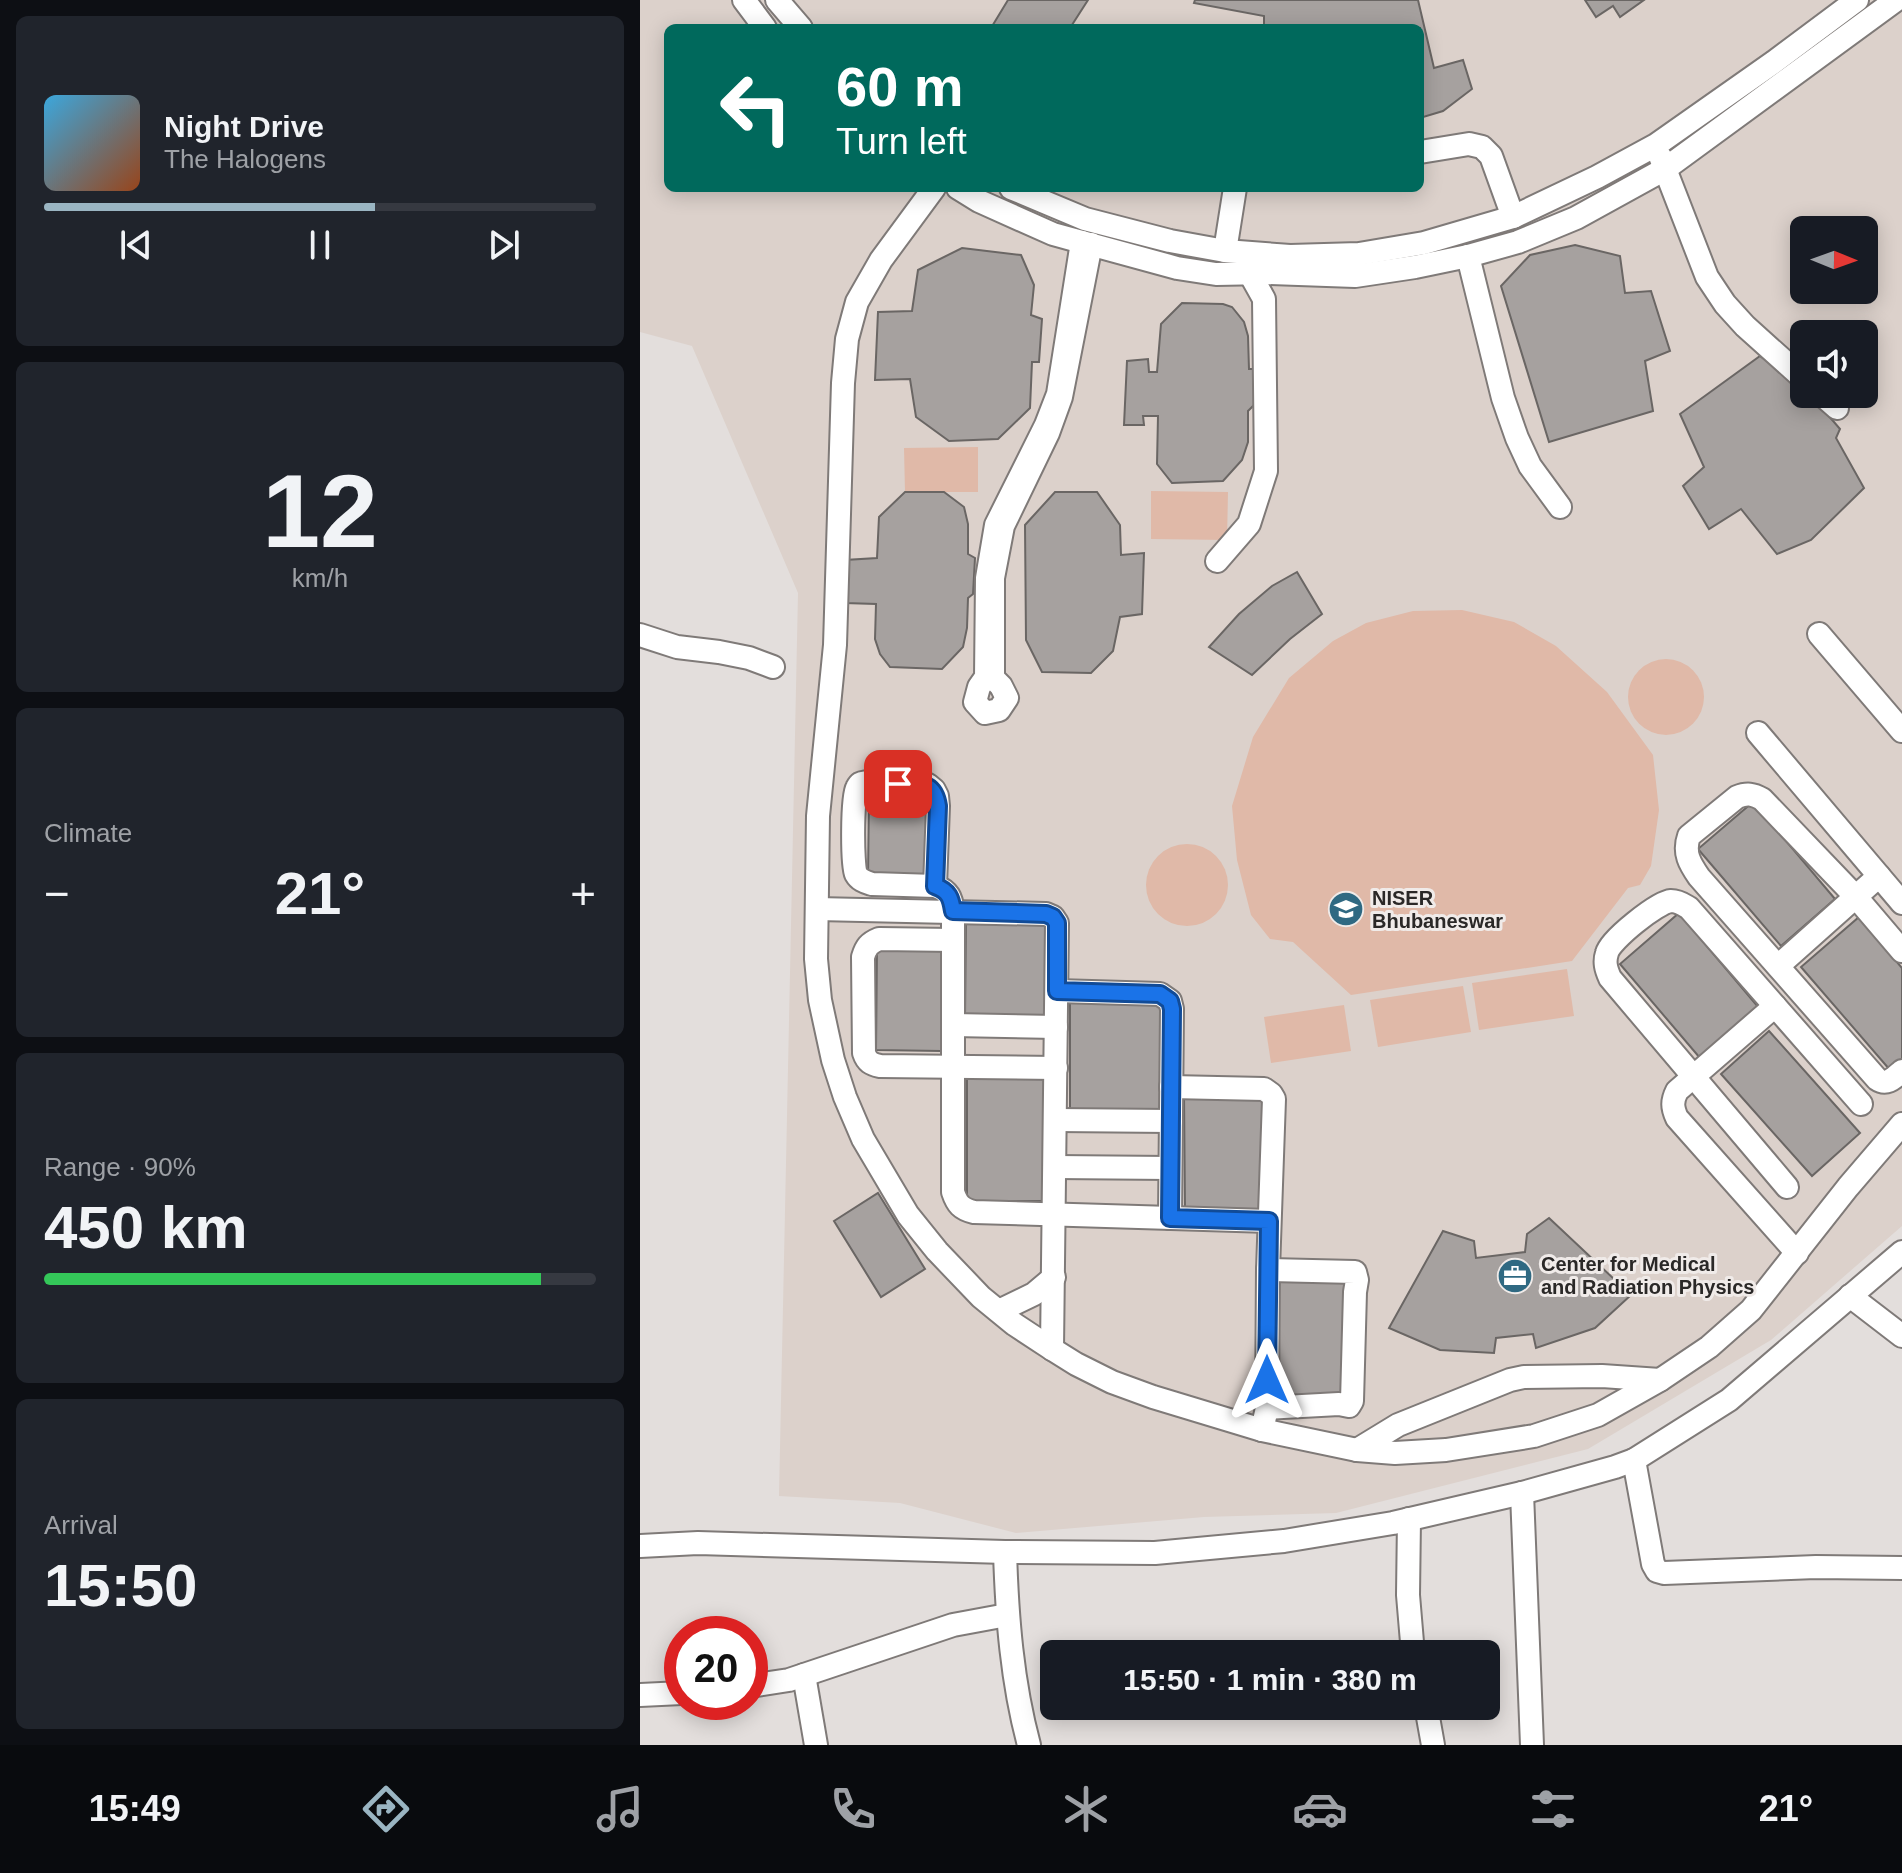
<!DOCTYPE html>
<html lang="en">
<head>
<meta charset="utf-8">
<style>
  :root { --surface:#171b24; --page:#20242c; --text:#f1f3f6; --muted:#9ea1a6; --line:#363941; --accent:#9ab5c2 }
  body { margin:0; font-family:Helvetica,sans-serif; background:var(--page); color:var(--text); height:100vh; display:flex; flex-direction:column; font-size:30px; white-space:nowrap }
  * { box-sizing:border-box; margin:0 }
  p { font-size:26px; color:var(--muted) }
  .icon { flex:none; width:44px; height:44px; fill:none; stroke:currentColor; stroke-width:2; stroke-linecap:round; stroke-linejoin:round }
  .map { position:relative; flex:1; overflow:hidden }
  .drawer { display:flex; flex-direction:column; gap:16px; padding:16px; background:#0d0f14; width:640px }
  .drawer>* { flex:none }
  .hud { position:absolute; left:24px; top:24px; width:760px; height:168px; border-radius:12px; box-shadow:0 4px 20px #0003; background:#00695c; color:#fff; overflow:hidden }
  .needle { width:52px; rotate:91deg }
  .tools { position:absolute; left:1150px; top:216px; display:grid; gap:16px }
  .tools a { display:grid; place-items:center; width:88px; height:88px; border-radius:12px; background:var(--surface); box-shadow:0 4px 20px #0003; font-size:40px }
  .speed { position:absolute; left:24px; top:1616px; display:flex; gap:16px; font-size:40px; font-weight:700; text-align:center }
  .speed>* { display:grid; place-content:center; width:104px; height:104px; border-radius:50%; background:var(--surface); box-shadow:0 4px 20px #0003; line-height:1 }
  .speed .limit { border:12px solid #d22; background:#fff; color:#111 }
  .pin { position:absolute; display:grid; place-items:center; width:68px; height:68px; color:#fff; margin:-34px; border-radius:16px; box-shadow:0 4px 12px #0006 }
  .me { position:absolute; width:88px; margin:-44px; rotate:0deg; stroke-linejoin:round; filter:drop-shadow(0 0 6px #0008) }
  .turn { display:flex; align-items:center; gap:28px; height:168px; padding:0 40px; font-size:36px }
  .turn .icon { width:104px; height:104px; stroke-width:2.5 }
  .turn b { display:block; font-size:56px; line-height:68px }
  .big { font-size:60px; font-weight:600; line-height:1.1 }
  .drawer .card { flex:1; display:flex; flex-direction:column; justify-content:center; gap:12px; min-width:0; padding:0 28px; border-radius:12px; background:var(--page) }
  .drawer .dial { align-items:center; gap:0 }
  .dial b { font-size:104px; line-height:1 }
  .song { display:flex; align-items:center; gap:24px }
  .cover { width:96px; height:96px; border-radius:12px; background:linear-gradient(135deg,hsl(200 70% 55%),hsl(20 70% 35%)) }
  .played { height:8px; border-radius:4px; background:linear-gradient(90deg,var(--accent) 60%,var(--line) 60%) }
  .keys { display:flex; justify-content:space-around; direction:ltr }
  .heat { display:flex; justify-content:space-between; align-items:center; font-size:44px; direction:ltr }
  .charge { height:12px; border-radius:6px; background:linear-gradient(90deg,#34c759 90%,var(--line) 0) }
  .trip { position:absolute; left:400px; top:1640px; width:460px; height:80px; border-radius:12px; background:var(--surface); box-shadow:0 4px 20px #0003; font-weight:600; line-height:80px; text-align:center }
  .tabs { display:flex; height:128px; justify-content:space-around; align-items:center; background:#090b0e; color:var(--muted) }
  .tabs .icon { width:56px; height:56px }
  .tabs .selected { color:var(--accent) }
  .tabs b { font-size:36px; color:var(--text) }
  main { display:flex; flex:1; min-height:0 }
  .map>svg:first-child { display:block }
  .built { fill:#dcd1cb; fill-rule:evenodd }
  .green { fill:#e0b9a8 }
  .building { fill:#a6a19f; stroke:#6a6664; stroke-width:2 }
  .lines { fill:none; stroke-linecap:round; stroke-linejoin:round }
  .minor-casing { stroke:#7f7a78; stroke-width:26 }
  .minor { stroke:#fff; stroke-width:22 }
  .route-casing { stroke:#114b97; stroke-width:20 }
  .route { stroke:#1a73e8; stroke-width:14 }
  .labels { text-anchor:middle; dominant-baseline:central; stroke-width:6; stroke-linejoin:round; paint-order:stroke }
  .poi-label { font-size:20px; font-weight:bold; fill:#2a2827; stroke:#f0ebe9; text-anchor:start }
</style>
</head>
<body>
<main>
<section class="drawer">
<div class="card">
<div class="song"><i class="cover"></i><div><b>Night Drive</b><p>The Halogens</p></div></div>
<div class="played"></div>
<div class="keys"><svg class="icon" aria-label="previous" viewBox="0 0 24 24"><path d="M18 5L8 12l10 7zM5 5v14"/></svg><svg class="icon" aria-label="pause" viewBox="0 0 24 24"><path d="M8 5v14M16 5v14"/></svg><svg class="icon" aria-label="next" viewBox="0 0 24 24"><path d="M6 5l10 7-10 7zM19 5v14"/></svg></div>
</div>
<div class="card dial"><b>12</b><p>km/h</p></div>
<div class="card"><p>Climate</p>
<div class="heat"><a>−</a><b class="big">21°</b><a>+</a></div>
</div>
<div class="card"><p>Range · 90%</p><b class="big">450 km</b><div class="charge"></div></div>
<div class="card"><p>Arrival</p><b class="big">15:50</b></div>
</section>
<div class="map">
<svg width="1262" height="1745" viewBox="0 0 1262 1745">
  <rect width="100%" height="100%" fill="#e3dedc"/>
  <path class="built" d="M0,0H1262V1226L1131,1340L948,1449L696,1513L564,1517L376,1533L260,1503L139,1496L158,593L52,346L0,332ZM28,28H780V188H28ZM1164,230H1224V290H1164ZM1164,334H1224V394H1164Z"/>
  <g class="green">
    <path d="M338,447V492H265L264,448Z"/>
    <path d="M511,491L588,492L587,540L511,539Z"/>
    <path d="M822,610L874,622L916,646L967,692L1013,755L1019,810L1011,866L1000,885L988,888L932,961L711,995L653,942L630,939L611,915L597,860L592,806L613,737L649,678L693,641L726,623L773,611Z"/>
    <circle cx="1026" cy="697" r="38"/>
    <circle cx="547" cy="885" r="41"/>
    <path d="M927,969L934,1016L839,1030L832,983Z"/>
    <path d="M823,986L831,1032L738,1047L730,1000Z"/>
    <path d="M704,1005L711,1051L631,1063L624,1017Z"/>
  </g>
  <g class="building">
    <path d="M368,0H448L430,28H351Z"/>
    <path d="M555,0H778L794,68L823,60L832,89L803,111L780,118V28H624V16L554,3Z"/>
    <path d="M945,0H1004L980,17L973,6L956,17Z"/>
    <path d="M935,245L980,256L985,293L1011,291L1030,351L1005,361L1013,411L909,442L861,286L890,255Z"/>
    <path d="M322,248L381,255L394,285L391,315L402,319L399,362H392L390,408L358,439L309,441L276,417L270,379L235,380L238,312L272,311L278,270Z"/>
    <path d="M542,303L583,304L592,307L604,322L608,336L609,369H614V405L608,411V442L602,460L583,481L532,483L517,464L518,416H503L504,425H484L487,361L508,359L509,372H517L521,324Z"/>
    <path d="M1120,356L1139,370L1164,395L1176,401L1200,429L1196,438L1224,488L1171,540L1137,554L1101,509L1069,529L1043,486L1064,467L1040,414Z"/>
    <path d="M265,492H304L324,507L328,524V554L335,558L333,594L328,598L327,628L323,647L302,669L250,667L240,654L235,639L236,604L205,603V560L237,558L239,517Z"/>
    <path d="M415,492H457L480,525L481,555L504,553L502,614L480,617L473,651L451,673L402,672L386,640L385,525Z"/>
    <path d="M657,572L682,614L650,639L612,675L569,647L599,614L632,586Z"/>
    <path d="M229,793L291,794L289,880L228,879Z"/>
    <path d="M1113,802L1195,899L1141,946L1058,849Z"/>
    <path d="M1039,913L1119,1008L1060,1058L980,964Z"/>
    <path d="M1219,917L1262,968V1060L1250,1070L1161,967Z"/>
    <path d="M326,919L410,920L409,1018L325,1017Z"/>
    <path d="M237,947H302L301,1051L236,1050Z"/>
    <path d="M520,1002V1109H430V1003Z"/>
    <path d="M1129,1031L1220,1133L1172,1176L1081,1074Z"/>
    <rect x="327" y="1072" width="81" height="129"/>
    <path d="M622,1094L623,1210L545,1211L544,1095Z"/>
    <path d="M238,1193L285,1269L241,1297L194,1221Z"/>
    <path d="M909,1218L991,1295L955,1328L896,1348L893,1334L856,1338L854,1353L800,1350L749,1328L803,1231L834,1241L836,1258L885,1252L887,1234Z"/>
    <path d="M639,1279L713,1280L712,1397L637,1396Z"/>
  </g>
  <g class="lines">
    <defs>
      <g id="minor">
        <path d="M104,0L125,28"/>
        <path d="M137,0L161,28"/>
        <path d="M780,152L829,144L842,147L851,156L873,217"/>
        <path d="M1020,156L1067,277L1085,304L1105,326L1164,379"/>
        <path d="M294,188L241,260L217,302L207,339L203,383L195,645L178,816L176,959L180,1000L193,1060L205,1097L223,1139L268,1215L297,1251L341,1297L374,1324L412,1349L436,1364L472,1382L513,1397L622,1430L717,1450L755,1453L806,1450L894,1436L958,1415L1020,1380L1069,1347L1111,1310L1208,1187L1262,1124"/>
        <path d="M318,188L339,201L413,234L537,268L576,274L628,273L715,276L775,267L828,256L878,242L936,218L1025,169L1256,0"/>
        <path d="M371,188L445,219L530,241L585,251L650,256L719,254L784,243L873,217L957,177L1016,145L1134,62L1217,0"/>
        <path d="M442,242L418,394L406,425L356,525L347,578L346,677L339,687L335,702L345,713L359,710L367,698L361,686L353,678V578L363,526L408,433L421,397L451,244"/>
        <path d="M585,251L595,188"/>
        <path d="M828,256L863,398L877,438L890,466L920,507"/>
        <path d="M1181,394L1197,408"/>
        <path d="M577,561L609,524L626,471L624,299L610,274"/>
        <path d="M1179,634L1262,731"/>
        <path d="M0,635L37,647L79,652L109,658L133,667"/>
        <path d="M1118,733L1262,903"/>
        <path d="M295,886L298,806L297,796L294,790L288,785L228,782C221,783 220,782 217,788C212,797 212,865 216,874C220,881 226,882 232,884L295,886C309,891 311,898 313,911V1192C317,1204 321,1209 334,1212L629,1221"/>
        <path d="M177,909L406,914L413,917L417,923L412,1349"/>
        <path d="M313,940L239,939C229,943 226,947 223,957L224,1053C227,1062 231,1064 240,1066L416,1068"/>
        <path d="M1262,951L1216,897L1122,799C1113,794 1107,793 1097,797L1049,836C1043,853 1050,864 1059,877L1237,1079C1247,1086 1254,1078 1262,1071"/>
        <path d="M1138,966L1239,876"/>
        <path d="M417,991L520,994L530,1001L532,1009L530,1218"/>
        <path d="M1135,1006L1037,1091C1032,1101 1032,1107 1037,1118L1157,1253"/>
        <path d="M313,1025L416,1027"/>
        <path d="M531,1087L624,1089L631,1094L634,1099L628,1270L627,1408L622,1430"/>
        <path d="M416,1120L531,1121"/>
        <path d="M415,1167L530,1168"/>
        <path d="M1147,1187L970,978C966,969 964,962 967,953C970,940 1018,902 1031,901C1039,901 1044,905 1049,908L1221,1104"/>
        <path d="M1210,1296L1262,1336"/>
        <path d="M359,1311L394,1294L414,1277"/>
        <path d="M627,1408L699,1404L709,1406L712,1401L715,1292L717,1280L715,1272L628,1270"/>
        <path d="M717,1450L758,1425L870,1380L884,1377L962,1376L1020,1380"/>
        <path d="M994,1460L1013,1564L1017,1571L1024,1573L1176,1567L1262,1568"/>
        <path d="M882,1493L892,1745"/>
        <path d="M769,1519L768,1595L773,1654"/>
        <path d="M0,1546L58,1543L365,1552L515,1553L644,1541L753,1523L882,1493L975,1467L994,1460L1089,1400L1262,1252"/>
        <path d="M365,1552C367,1617 372,1682 389,1745"/>
        <path d="M164,1675L176,1745"/>
        <path d="M110,1686L149,1680L313,1625L367,1615"/>
        <path d="M0,1695L42,1693"/>
        <path d="M786,1706L793,1745"/>
      </g>
    </defs>
    <use href="#minor" class="minor-casing"/>
    <use href="#minor" class="minor"/>
  </g>
  <g class="lines">
    <defs>
      <path id="route" d="M258,784C280,785 294,780 298,806L295,886C309,891 311,898 313,911L406,914L413,917L417,923V991L520,994L530,1001L532,1009L530,1218L629,1221L627,1380"/>
    </defs>
    <use href="#route" class="route-casing"/>
    <use href="#route" class="route"/>
  </g>
  <defs>
    <symbol id="university-disc" viewBox="-11 -11 22 22"><circle r="9.5" fill="#2f6982" stroke="#f0ebe9"/><path d="M0-5L7-2L0 1L-7-2ZM-4 1L0 2.5L4 1V4Q0 6-4 4Z" fill="#fff"/></symbol>
    <symbol id="office-disc" viewBox="-11 -11 22 22"><circle r="9.5" fill="#2f6982" stroke="#f0ebe9"/><path d="M-6-3h4V-5.5h4V-3h4V5H-6ZM-1-4.5V-3h2v-1.5ZM-6 0V1H6V0Z" fill="#fff"/></symbol>
  </defs>
  <g fill-rule="evenodd">
    <use href="#university-disc" x="686" y="889" width="40" height="40"/>
    <use href="#office-disc" x="855" y="1256" width="40" height="40"/>
  </g>
  <g class="labels">
    <g class="poi-label">
      <text x="732" y="898">NISER<tspan x="732" dy="23">Bhubaneswar</tspan></text>
      <text x="901" y="1264">Center for Medical<tspan x="901" dy="23">and Radiation Physics</tspan></text>
    </g>
  </g>
</svg>
<div class="tools">
<a><svg class="needle" viewBox="-14 -14 28 28"><path d="M0-13l5 13h-10z" fill="#e53935"/><path d="M0 13l5-13h-10z" fill="#9ea1a6"/></svg></a>
<a><svg class="icon" aria-label="sound" viewBox="0 0 24 24"><path d="M4 9h4l5-4v14l-5-4H4zM17 9q2 3 0 6"/></svg></a>
</div>
<div class="speed"><div class="limit">20</div></div>
<div class="pin" style="left:258px;top:784px;background:#d93025"><svg class="icon" aria-label="arrive" viewBox="0 0 24 24"><path d="M6 21V4h12l-3 4 3 4H6"/></svg></div>
<svg class="me" style="left:627px;top:1380px" viewBox="-20 -20 40 40"><path d="M0-17L14 15 0 8-14 15z" fill="#1a73e8" stroke="#fff" stroke-width="4"/></svg>
<div class="trip">15:50 · 1 min · 380 m</div>
<div class="hud">
<div class="turn"><svg class="icon" aria-label="left" viewBox="0 0 24 24"><path d="M17 20v-9H6M10 6l-5 5 5 5"/></svg><div><b>60 m</b>Turn left</div></div>
</div>
</div>
</main>
<nav class="tabs">
<b>15:49</b>
<svg class="icon selected" aria-label="directions" viewBox="0 0 24 24"><path d="M12 3l9 9-9 9-9-9zM9 14v-3h6M13 9l2 2-2 2"/></svg>
<svg class="icon" aria-label="music" viewBox="0 0 24 24"><path d="M9 18V5l10-2v13"/><circle cx="6" cy="18" r="3"/><circle cx="16" cy="16" r="3"/></svg>
<svg class="icon" aria-label="phone" viewBox="0 0 24 24"><path d="M5 4h4l2 5-3 2q2 4 5 5l2-3 5 2v4C11 20 4 13 5 4z"/></svg>
<svg class="icon" aria-label="climate" viewBox="0 0 24 24"><path d="M12 3v18M4 7l16 10M4 17L20 7"/></svg>
<svg class="icon" aria-label="car" viewBox="0 0 24 24"><path d="M5 17H2v-5l4-1 3-4h7l3 4 3 1v5h-3M9 17h6M6 11h13"/><circle cx="7" cy="17" r="2"/><circle cx="17" cy="17" r="2"/></svg>
<svg class="icon" aria-label="filters" viewBox="0 0 24 24"><path d="M4 7h16M4 17h16"/><circle cx="9" cy="7" r="2"/><circle cx="15" cy="17" r="2"/></svg>
<b>21°</b>
</nav>
</body>
</html>
